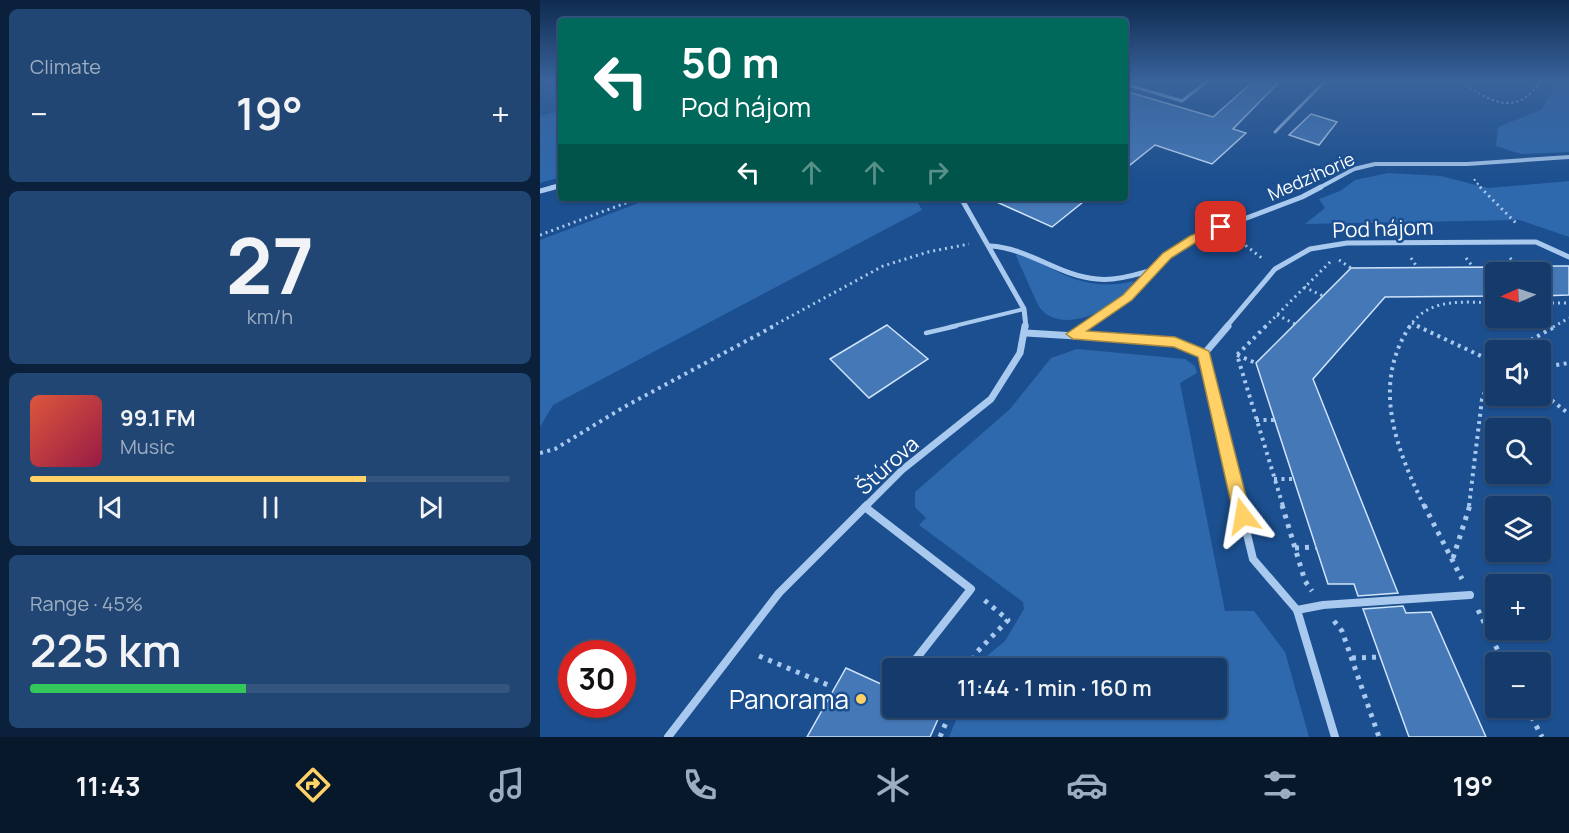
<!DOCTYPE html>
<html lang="en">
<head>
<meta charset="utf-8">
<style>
  :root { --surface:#143b6b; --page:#214673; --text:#f1f3f6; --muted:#9dadc1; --line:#33557e; --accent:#ffd166 }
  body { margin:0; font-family:Manrope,sans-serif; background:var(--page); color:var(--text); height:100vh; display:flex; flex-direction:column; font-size:22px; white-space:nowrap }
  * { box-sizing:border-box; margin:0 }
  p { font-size:20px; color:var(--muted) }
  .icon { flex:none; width:33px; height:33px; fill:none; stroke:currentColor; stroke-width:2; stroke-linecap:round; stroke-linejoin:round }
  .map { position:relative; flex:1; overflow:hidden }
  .side { display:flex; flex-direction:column; gap:9px; padding:9px; background:#0b203b; width:540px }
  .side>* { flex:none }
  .top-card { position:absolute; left:18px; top:18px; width:570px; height:183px; border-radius:6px; box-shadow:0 2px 4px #0004,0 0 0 2px var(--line); background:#00695c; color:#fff; overflow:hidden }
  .needle { width:39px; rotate:267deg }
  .tools { position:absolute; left:945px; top:262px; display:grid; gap:12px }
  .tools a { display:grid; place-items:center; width:66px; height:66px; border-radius:6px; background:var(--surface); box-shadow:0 2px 4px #0004,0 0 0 2px var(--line); font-size:30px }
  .speed { position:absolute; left:18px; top:640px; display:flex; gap:12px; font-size:30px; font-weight:700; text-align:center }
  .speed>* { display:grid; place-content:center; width:78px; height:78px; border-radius:50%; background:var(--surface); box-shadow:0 2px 4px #0004,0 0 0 2px var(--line); line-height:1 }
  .speed .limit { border:9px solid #d22; background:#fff; color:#111 }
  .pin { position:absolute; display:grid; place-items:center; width:51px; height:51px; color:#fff; margin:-26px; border-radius:12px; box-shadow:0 3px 9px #0006 }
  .me { position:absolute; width:66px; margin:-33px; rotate:346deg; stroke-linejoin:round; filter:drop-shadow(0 0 4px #0008) }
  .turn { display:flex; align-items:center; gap:21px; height:126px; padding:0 24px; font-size:27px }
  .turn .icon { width:78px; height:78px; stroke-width:2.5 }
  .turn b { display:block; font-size:42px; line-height:51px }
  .lanes { display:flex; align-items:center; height:57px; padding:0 24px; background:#0003; justify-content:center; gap:30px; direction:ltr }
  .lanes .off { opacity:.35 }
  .big { font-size:45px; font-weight:600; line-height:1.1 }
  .side .widget { flex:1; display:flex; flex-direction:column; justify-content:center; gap:9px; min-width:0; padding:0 21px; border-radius:9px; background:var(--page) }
  .side .dial { align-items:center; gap:0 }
  .dial b { font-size:78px; line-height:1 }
  .song { display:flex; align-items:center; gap:18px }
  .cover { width:72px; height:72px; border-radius:9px; background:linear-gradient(135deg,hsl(10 70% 55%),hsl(340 70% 35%)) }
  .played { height:6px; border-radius:3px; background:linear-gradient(90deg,var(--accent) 70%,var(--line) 70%) }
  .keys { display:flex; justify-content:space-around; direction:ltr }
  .heat { display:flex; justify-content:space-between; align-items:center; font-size:33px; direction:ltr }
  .charge { height:9px; border-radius:4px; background:linear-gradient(90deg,#34c759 45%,var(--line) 0) }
  .trip { position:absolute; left:342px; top:658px; width:345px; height:60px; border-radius:6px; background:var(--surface); box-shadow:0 2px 4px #0004,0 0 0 2px var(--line); font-weight:600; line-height:60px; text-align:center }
  .tabs { display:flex; height:96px; justify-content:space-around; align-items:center; background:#08182b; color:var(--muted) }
  .tabs .icon { width:42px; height:42px }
  .tabs .selected { color:var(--accent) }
  .tabs b { font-size:27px; color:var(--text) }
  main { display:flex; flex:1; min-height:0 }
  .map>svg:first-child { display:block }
  .green { fill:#2e69ad }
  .building { fill:#4478b7; stroke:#cfe3fa; stroke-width:1.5 }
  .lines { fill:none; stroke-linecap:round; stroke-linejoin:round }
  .path-far3 { stroke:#a9c9ee; stroke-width:2; stroke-dasharray:2 3; stroke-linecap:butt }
  .path-far2 { stroke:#a9c9ee; stroke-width:3; stroke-dasharray:2 4; stroke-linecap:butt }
  .path-far1 { stroke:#a9c9ee; stroke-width:4; stroke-dasharray:3 4.5; stroke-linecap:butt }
  .path { stroke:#a9c9ee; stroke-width:5; stroke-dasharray:4 6; stroke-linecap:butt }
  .service-far2 { stroke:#a9c9ee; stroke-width:3 }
  .service-far1 { stroke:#a9c9ee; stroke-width:4 }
  .service { stroke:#a9c9ee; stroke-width:4.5 }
  .minor-far3 { stroke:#a9c9ee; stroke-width:4 }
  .minor-far2 { stroke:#a9c9ee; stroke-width:5 }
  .minor-far1 { stroke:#a9c9ee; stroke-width:7 }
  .minor { stroke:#a9c9ee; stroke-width:8 }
  .route { fill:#ffd166; stroke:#a68842; stroke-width:1.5 }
  .poi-dot { fill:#ffd166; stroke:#1b4f8f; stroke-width:2 }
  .labels { text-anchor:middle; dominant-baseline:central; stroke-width:5; stroke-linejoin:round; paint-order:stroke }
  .far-street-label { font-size:18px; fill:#fff; stroke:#1b4f8f }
  .street-label { font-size:21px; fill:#fff; stroke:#1b4f8f }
  .near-poi-label { font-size:26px; fill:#fff; stroke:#1b4f8f; text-anchor:end }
</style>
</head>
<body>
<main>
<section class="side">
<div class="widget"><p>Climate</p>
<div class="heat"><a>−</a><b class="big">19°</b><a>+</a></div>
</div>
<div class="widget dial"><b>27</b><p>km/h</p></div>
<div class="widget">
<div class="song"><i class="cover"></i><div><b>99.1 FM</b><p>Music</p></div></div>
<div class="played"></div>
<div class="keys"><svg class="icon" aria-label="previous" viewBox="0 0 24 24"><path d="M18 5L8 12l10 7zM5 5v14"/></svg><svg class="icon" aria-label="pause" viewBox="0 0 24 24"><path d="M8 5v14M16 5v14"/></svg><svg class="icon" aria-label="next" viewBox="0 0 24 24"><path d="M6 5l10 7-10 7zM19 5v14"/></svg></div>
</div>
<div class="widget"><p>Range · 45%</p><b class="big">225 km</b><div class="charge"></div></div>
</section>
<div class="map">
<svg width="1029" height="737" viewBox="0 0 1029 737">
  <rect width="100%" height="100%" fill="#1b4f8f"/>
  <g class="green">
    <path d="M1019,80H1029V152L981,154L956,146L958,127L1001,110Z"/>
    <path d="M21,111V177L0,183V116Z"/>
    <path d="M848,173L901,176L948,188L1029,181V237L980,220L765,224L785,208L779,199L800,191L815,180Z"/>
    <path d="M112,198H375L382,210L13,405L0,427V240Z"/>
    <path d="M477,253C489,254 497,261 507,266C536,283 562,289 594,281C580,308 519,339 498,305L476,256Z"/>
    <path d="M537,349L645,359L655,366L657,373L640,383L685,611H714L745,652L769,737H409L421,708H676V669H438L442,660L465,641L484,609L483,602L379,525L386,518L375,507V492L470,409L511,358Z"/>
  </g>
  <g class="building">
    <path d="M715,80H741L693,129L706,133L672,164L615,145L585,169V91L673,117Z"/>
    <path d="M771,114L797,122L779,145L749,135Z"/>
    <path d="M448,198H548L512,227Z"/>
    <path d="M1000,266H1029V295L1000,296Z"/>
    <path d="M956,267V296L845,297L773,379L858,593L818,596L814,584H788L716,363L811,268Z"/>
    <path d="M347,325L388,359L329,398L290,359Z"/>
    <path d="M863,606L866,613L891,612L946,737H869L823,609Z"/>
    <path d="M306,668L352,689V708H403L390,737H267Z"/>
  </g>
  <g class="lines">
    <g class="path-far3">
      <path d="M917,80C950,100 975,120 1001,80"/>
      <path d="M934,179L941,188"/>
    </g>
    <g class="path-far2">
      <path d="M940,187L978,225"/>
      <path d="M0,235L99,198"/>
      <path d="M696,238L723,259"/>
      <path d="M871,258L877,267"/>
      <path d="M926,258L933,267"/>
      <path d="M970,258L978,266"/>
      <path d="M799,260L811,268"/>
      <path d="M764,287L783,296"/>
      <path d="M1000,303H1029"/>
      <path d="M737,315L755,324"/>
      <path d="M872,323L881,327"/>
      <path d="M231,327L343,266L388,252L429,244"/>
      <path d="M725,327L790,262"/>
      <path d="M869,327C889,297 924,302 956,303"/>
      <path d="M1013,327L1029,318"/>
    </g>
    <g class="path-far1">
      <path d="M726,326L697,355L743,506"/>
      <path d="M870,326C831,385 856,448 884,506"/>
      <path d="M877,326L956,363"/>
      <path d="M971,351L1016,326"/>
      <path d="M697,355L716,363"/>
      <path d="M1000,391L1029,414"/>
      <path d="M1001,391L1003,367L1029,363"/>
      <path d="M716,420H734"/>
      <path d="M0,453L15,449L84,407L234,326"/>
      <path d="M734,479H754"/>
      <path d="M929,506L942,399L956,366"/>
    </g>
    <g class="path">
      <path d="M742,505L765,581L772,591"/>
      <path d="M884,505L922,579"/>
      <path d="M755,548L776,547"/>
      <path d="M913,558L930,505"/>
      <path d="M938,610L964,663"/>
      <path d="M794,621L802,631L839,737"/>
      <path d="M219,656L288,685"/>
      <path d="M812,658L840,657"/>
      <path d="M429,669L436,653L468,620L443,599"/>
      <path d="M987,708L1002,737"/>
      <path d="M400,737L412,708"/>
    </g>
    <g class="service-far2">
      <path d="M585,84L642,101L669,80"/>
      <path d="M735,132L786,80"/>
    </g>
    <path class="service-far1" d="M410,327L484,309"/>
    <path class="service" d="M386,333L416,326"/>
    <g class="minor-far3">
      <path d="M10,188L21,185"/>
      <path d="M779,188L814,169L835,164H927L1029,157"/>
    </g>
    <g class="minor-far2">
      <path d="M0,191L15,187"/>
      <path d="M421,198L484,309L486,327"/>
      <path d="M450,246C489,248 519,276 557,279C575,281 594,275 612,270"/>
      <path d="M543,327L588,297L627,255L654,238L762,197L781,187"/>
      <path d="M686,327L735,269L770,249L807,243L996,242L1029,257"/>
    </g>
    <g class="minor-far1">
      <path d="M688,326L664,354L700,506"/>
      <path d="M486,333L635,342L664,354"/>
      <path d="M533,334L545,326"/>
      <path d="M326,506L362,470L451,399L480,353L485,326"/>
    </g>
    <g class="minor">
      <path d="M700,505L713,559L757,610L795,737"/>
      <path d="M325,507L431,589L368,669"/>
      <path d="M757,610L783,605L930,595"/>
      <path d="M128,737L239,593L327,505"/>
    </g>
  </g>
  <linearGradient id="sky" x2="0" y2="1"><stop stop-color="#0f2b4f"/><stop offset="0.44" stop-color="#39639b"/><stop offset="1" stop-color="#39639b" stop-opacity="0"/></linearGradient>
  <rect width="1029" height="183" fill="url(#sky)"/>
  <path class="route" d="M681,224L685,225V230L658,241L631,258L592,300L547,331L635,337L669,351L711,516L709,522L703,524L697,522L694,516L658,357L634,347L533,339L526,334L583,295L623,253L650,236Z"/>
  <circle class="poi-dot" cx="321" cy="699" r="6"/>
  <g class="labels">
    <g class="far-street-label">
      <text transform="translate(771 176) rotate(-24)">Medzihorie</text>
    </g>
    <g class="street-label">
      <text transform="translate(843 228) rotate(-2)">Pod hájom</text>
      <text transform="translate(347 465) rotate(-42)">Štúrova</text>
    </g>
    <g class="near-poi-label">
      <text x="309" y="699">Panorama</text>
    </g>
  </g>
</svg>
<div class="tools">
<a><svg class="needle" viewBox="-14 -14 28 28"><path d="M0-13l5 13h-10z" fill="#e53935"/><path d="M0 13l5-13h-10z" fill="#9dadc1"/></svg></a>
<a><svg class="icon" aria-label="sound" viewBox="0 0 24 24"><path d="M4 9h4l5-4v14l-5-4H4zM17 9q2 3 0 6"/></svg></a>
<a><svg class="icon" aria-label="search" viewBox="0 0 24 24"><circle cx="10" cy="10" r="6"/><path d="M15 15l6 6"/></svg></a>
<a><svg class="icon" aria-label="layers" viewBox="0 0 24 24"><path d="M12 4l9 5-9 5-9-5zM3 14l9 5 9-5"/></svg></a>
<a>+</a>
<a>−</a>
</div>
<div class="speed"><div class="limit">30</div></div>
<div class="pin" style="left:681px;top:227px;background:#d93025"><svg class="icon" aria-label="arrive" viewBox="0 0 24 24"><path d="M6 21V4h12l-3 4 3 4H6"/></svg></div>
<svg class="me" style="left:703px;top:516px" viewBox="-20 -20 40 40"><path d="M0-17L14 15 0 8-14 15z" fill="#ffd166" stroke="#fff" stroke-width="4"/></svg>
<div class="trip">11:44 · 1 min · 160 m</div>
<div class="top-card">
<div class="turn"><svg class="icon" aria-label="left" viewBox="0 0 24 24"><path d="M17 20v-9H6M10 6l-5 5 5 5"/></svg><div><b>50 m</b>Pod hájom</div></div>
<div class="lanes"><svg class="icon" aria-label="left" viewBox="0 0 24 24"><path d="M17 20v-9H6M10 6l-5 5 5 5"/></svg><svg class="icon off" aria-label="ahead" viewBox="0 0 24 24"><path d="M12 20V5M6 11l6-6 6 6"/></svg><svg class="icon off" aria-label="ahead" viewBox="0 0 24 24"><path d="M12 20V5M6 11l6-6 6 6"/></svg><svg class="icon off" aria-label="right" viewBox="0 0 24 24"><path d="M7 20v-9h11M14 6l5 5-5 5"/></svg></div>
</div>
</div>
</main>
<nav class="tabs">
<b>11:43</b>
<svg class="icon selected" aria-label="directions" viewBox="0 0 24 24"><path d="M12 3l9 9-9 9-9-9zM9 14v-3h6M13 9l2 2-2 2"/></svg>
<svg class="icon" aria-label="music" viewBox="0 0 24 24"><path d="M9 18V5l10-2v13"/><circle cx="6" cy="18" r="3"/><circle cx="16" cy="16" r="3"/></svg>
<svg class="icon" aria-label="phone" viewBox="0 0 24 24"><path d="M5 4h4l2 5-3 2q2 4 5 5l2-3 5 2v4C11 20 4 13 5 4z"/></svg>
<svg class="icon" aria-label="climate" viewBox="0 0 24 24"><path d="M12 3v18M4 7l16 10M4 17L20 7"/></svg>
<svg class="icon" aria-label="car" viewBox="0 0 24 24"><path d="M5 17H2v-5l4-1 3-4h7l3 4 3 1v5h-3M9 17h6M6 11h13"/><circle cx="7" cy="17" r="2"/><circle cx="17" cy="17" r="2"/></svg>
<svg class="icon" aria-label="filters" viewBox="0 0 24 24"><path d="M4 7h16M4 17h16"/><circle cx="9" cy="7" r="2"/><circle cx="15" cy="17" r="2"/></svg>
<b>19°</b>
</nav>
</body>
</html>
